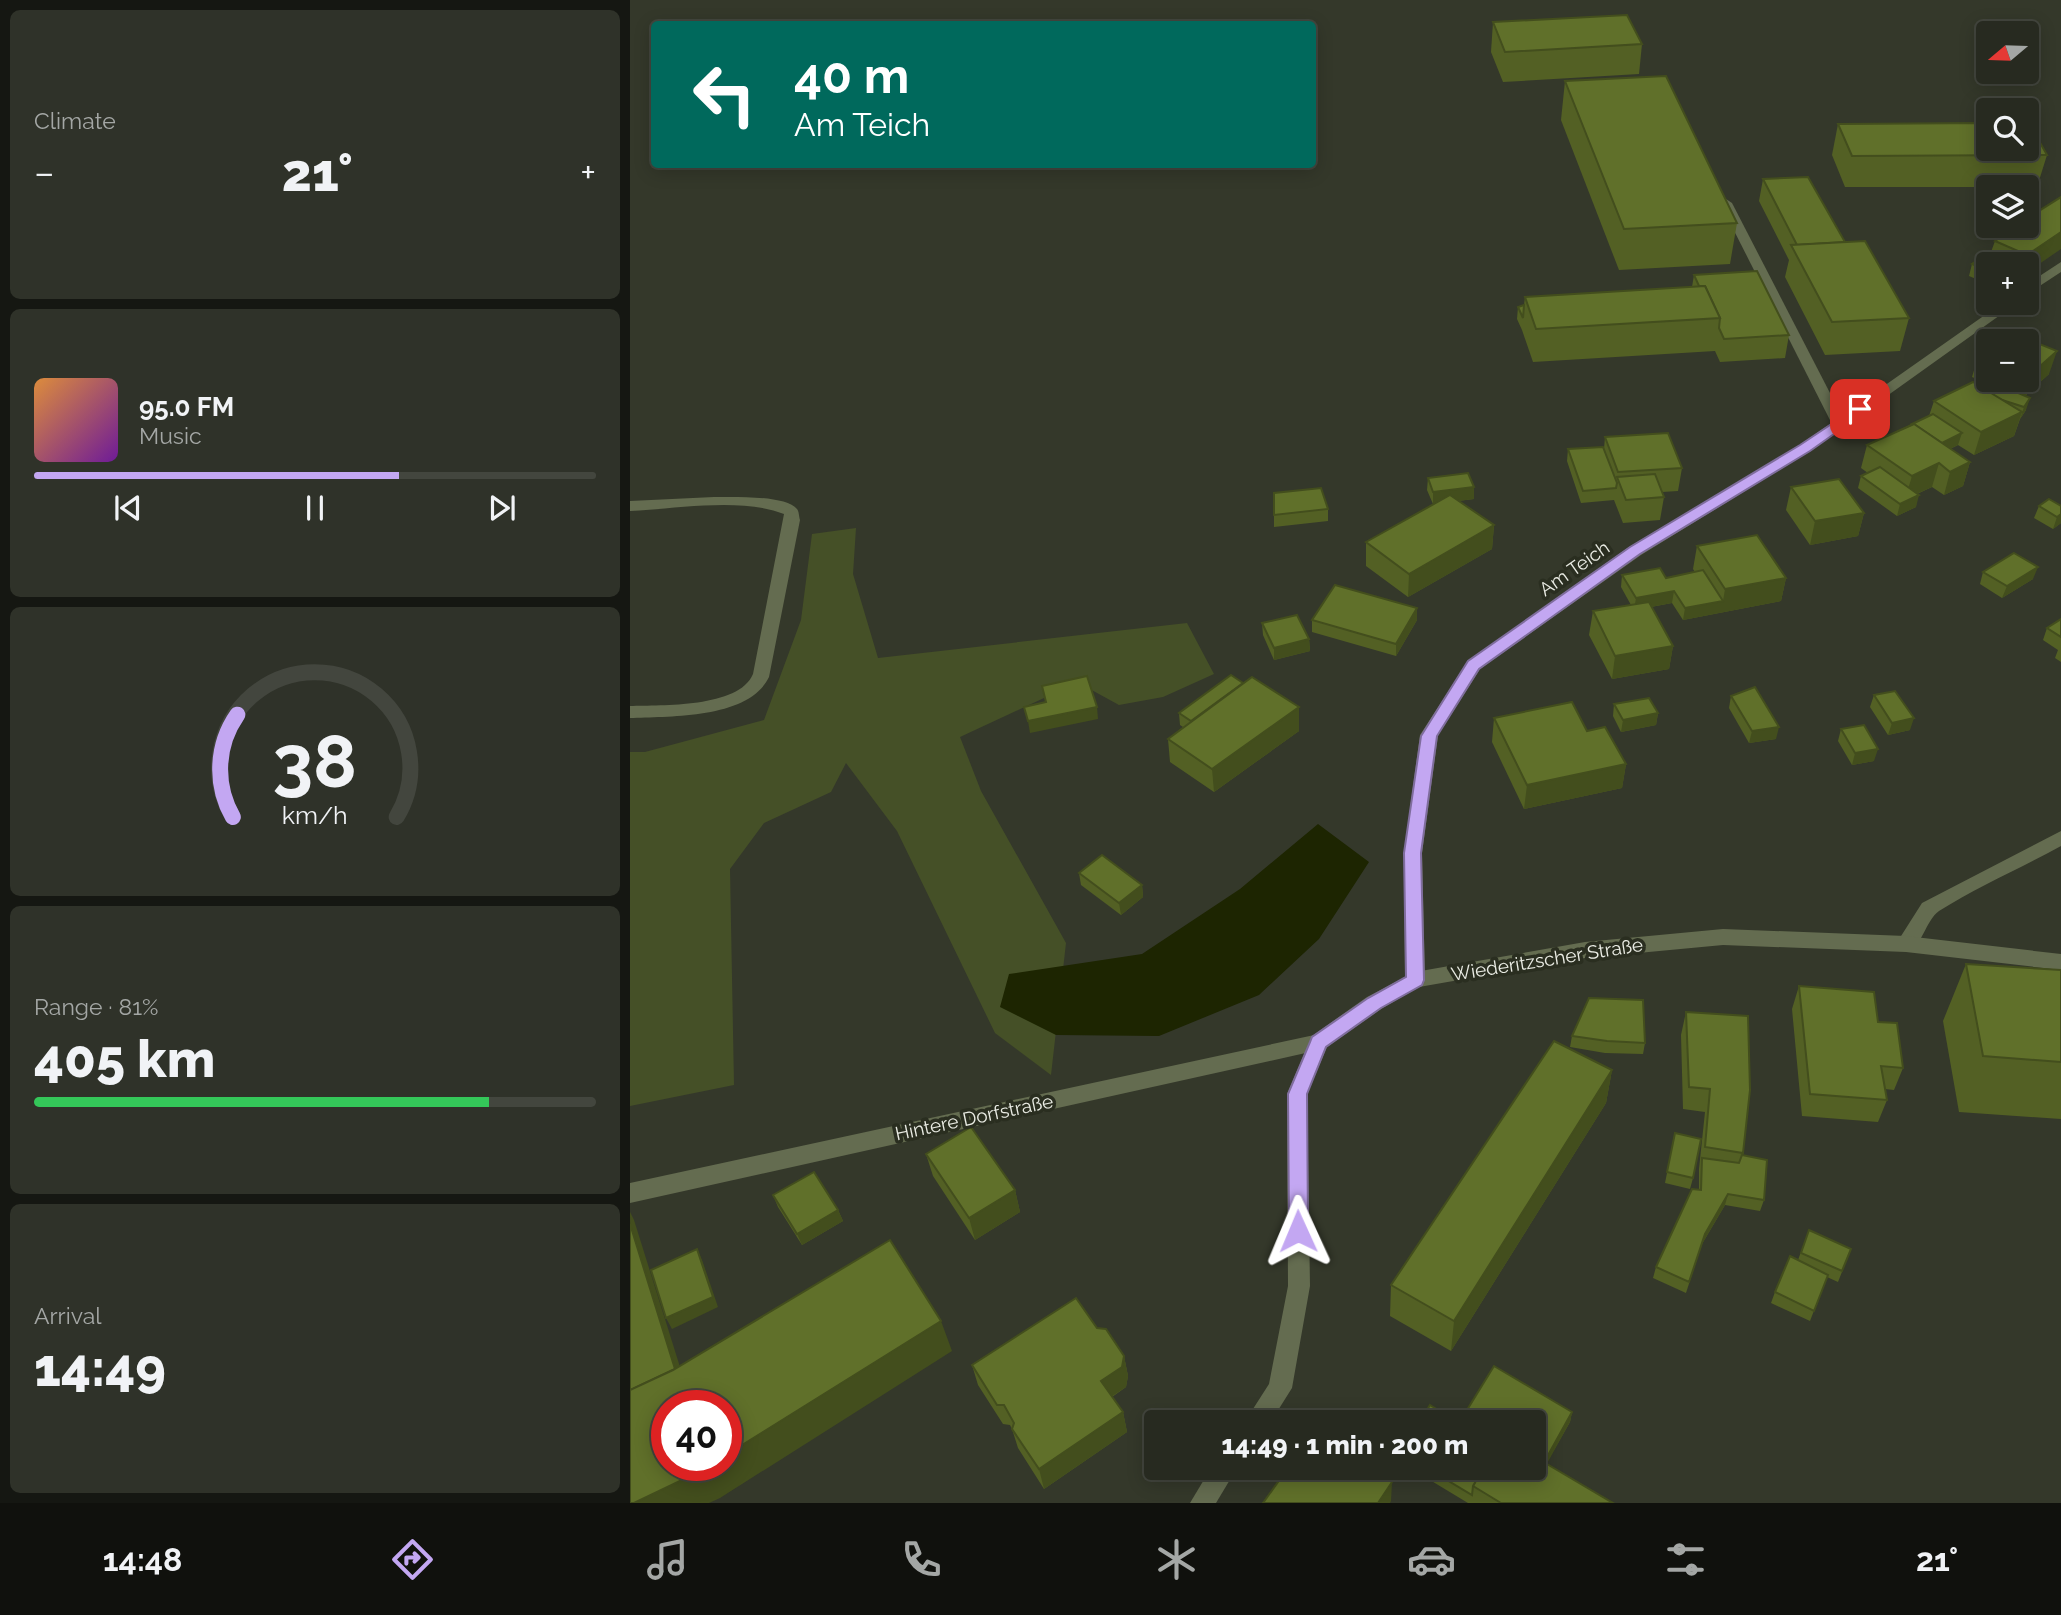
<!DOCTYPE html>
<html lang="en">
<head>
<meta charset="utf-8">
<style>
  :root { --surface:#272a20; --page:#2f3229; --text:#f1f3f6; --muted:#a4a7a5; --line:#43463e; --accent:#c3a7f2 }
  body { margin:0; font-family:Raleway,sans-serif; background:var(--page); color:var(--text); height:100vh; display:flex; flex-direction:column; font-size:26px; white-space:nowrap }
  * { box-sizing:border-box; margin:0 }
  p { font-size:23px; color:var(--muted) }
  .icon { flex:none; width:38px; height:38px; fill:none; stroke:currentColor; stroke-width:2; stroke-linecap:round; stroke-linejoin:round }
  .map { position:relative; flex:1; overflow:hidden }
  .details { display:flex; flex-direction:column; gap:10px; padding:10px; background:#151712; width:630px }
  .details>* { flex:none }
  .banner { position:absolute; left:21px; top:21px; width:665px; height:147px; border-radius:7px; box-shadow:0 4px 18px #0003,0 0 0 2px var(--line); background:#00695c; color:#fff; overflow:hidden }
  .needle { width:46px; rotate:251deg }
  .controls { position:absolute; left:1346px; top:21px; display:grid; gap:14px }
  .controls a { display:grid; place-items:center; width:63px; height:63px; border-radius:7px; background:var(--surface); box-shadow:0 4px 18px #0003,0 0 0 2px var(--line); font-size:35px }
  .speed { position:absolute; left:21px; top:1390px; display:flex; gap:14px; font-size:35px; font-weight:700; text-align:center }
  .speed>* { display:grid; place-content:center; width:91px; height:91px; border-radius:50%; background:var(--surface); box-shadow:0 4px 18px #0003,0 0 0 2px var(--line); line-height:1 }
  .speed .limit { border:10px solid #d22; background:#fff; color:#111 }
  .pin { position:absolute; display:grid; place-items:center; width:60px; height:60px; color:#fff; margin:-30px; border-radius:14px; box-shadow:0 4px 10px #0006 }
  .me { position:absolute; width:77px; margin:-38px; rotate:359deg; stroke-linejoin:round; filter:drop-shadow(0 0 5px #0008) }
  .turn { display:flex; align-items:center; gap:24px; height:147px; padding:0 28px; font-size:32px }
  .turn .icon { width:91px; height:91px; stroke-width:2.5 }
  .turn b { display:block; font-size:49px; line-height:60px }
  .big { font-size:52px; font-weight:800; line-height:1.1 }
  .details .card { flex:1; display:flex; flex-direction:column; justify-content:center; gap:10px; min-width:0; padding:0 24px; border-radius:10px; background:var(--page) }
  .details .dial { align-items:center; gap:0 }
  .dial svg { height:182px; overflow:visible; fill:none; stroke:var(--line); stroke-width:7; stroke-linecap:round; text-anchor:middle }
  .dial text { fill:var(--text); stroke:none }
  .song { display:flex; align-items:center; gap:21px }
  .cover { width:84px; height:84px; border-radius:10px; background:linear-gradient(135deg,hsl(30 70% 55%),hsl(280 70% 35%)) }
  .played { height:7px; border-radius:4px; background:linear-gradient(90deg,var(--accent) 65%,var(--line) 65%) }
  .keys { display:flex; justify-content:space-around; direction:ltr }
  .heat { display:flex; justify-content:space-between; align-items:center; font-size:38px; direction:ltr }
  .charge { height:10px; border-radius:5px; background:linear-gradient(90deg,#34c759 81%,var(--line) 0) }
  .trip { position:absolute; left:514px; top:1410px; width:402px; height:70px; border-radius:7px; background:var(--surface); box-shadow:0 4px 18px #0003,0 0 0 2px var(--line); font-weight:800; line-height:70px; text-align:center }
  .tabs { display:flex; height:112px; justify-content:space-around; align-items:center; background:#10110d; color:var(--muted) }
  .tabs .icon { width:49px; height:49px }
  .tabs .on { color:var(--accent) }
  .tabs b { font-size:32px; color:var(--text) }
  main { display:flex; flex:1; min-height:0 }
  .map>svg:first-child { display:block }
  .green { fill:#455027 }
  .water { fill:#1d2501 }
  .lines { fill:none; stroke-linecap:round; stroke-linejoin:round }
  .service { fill:#646c50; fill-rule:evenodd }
  .minor { fill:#646c50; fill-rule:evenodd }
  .tertiary { fill:#646c50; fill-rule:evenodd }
  .wall { fill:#536024 }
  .shaded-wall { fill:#434e1d }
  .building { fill:#60702a; stroke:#434e1d; stroke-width:2 }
  .route { fill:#c3a7f2; stroke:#7f6d9d; stroke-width:2 }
  .labels { text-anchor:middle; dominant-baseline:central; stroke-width:7; stroke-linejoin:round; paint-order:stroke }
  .street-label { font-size:19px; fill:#eaece4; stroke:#2a2e20 }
</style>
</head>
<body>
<main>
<section class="details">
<div class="card"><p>Climate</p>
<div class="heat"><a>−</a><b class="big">21°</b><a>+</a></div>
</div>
<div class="card">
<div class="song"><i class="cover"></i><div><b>95.0 FM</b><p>Music</p></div></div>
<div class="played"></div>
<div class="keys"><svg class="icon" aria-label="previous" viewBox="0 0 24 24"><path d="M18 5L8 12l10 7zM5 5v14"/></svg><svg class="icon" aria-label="pause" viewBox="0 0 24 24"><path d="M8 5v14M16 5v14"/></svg><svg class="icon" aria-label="next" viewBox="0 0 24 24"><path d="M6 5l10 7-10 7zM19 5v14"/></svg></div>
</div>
<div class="card dial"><svg viewBox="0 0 100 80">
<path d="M14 69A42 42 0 1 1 86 69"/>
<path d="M14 69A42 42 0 0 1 16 24" stroke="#c3a7f2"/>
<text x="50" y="56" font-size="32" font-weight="700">38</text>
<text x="50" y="72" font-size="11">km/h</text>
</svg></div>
<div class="card"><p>Range · 81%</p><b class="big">405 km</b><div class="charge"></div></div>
<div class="card"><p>Arrival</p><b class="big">14:49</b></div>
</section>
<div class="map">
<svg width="1431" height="1503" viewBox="0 0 1431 1503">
  <rect width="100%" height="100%" fill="#34382a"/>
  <path class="green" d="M226,528L223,574L248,658L557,623L584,674L533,697L489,705L458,688L414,698L330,737L351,791L436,943L421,1075L365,1033L267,831L216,763L201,792L134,823L100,869L104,1085L0,1106V752H15L134,720L171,620L182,534Z"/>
  <path class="water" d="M688,824L739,862L689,939L629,995L529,1036L426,1035L370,1007L379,974L512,954L610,889Z"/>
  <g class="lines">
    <g class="service">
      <path d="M1096,199L1102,203L1216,424L1214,427L1209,428L1202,424L1090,203Z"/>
      <path d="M84,497C101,497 156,495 167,509C169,511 169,517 170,520L139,677C119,719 40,716 0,718V706C31,705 109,708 123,674L154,514C110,497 46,509 0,511V501Z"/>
    </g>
    <g class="minor">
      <path d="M1431,262V272L1396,295V285Z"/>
      <path d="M1372,303H1387L1180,451L1011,555L850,669L808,735L792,853L795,980L792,986L785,988L778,986L775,980L774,853L790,735L838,661L999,547L1170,445Z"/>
      <path d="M1431,831V846C1391,868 1347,887 1309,911C1294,921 1291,957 1269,949L1266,944L1292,903Z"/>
      <path d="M689,1034L696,1036L699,1042L696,1048L689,1050L0,1203V1183Z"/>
    </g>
    <g class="tertiary">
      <path d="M1093,929L1276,936L1431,954V970L1276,952L1093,945L955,958L789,987L751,1009L697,1047L677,1094L680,1286L662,1388L640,1423H614L639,1384L658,1286L657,1094L682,1036L737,997L785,972L955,942Z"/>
      <path d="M581,1468H607L586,1503H560Z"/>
    </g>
  </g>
  <g class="wall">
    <path d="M863,22L1012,44L1009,74L873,82L861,52Z"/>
    <path d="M935,81L1107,223L1100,264L989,270L931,120Z"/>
    <path d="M1208,124L1417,155L1407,187H1215L1202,155Z"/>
    <path d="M1133,179L1215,242L1279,318L1270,351L1195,355L1155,277L1159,260L1129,201Z"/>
    <path d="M1431,197L1396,264H1358V277L1351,281L1339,276L1342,264L1361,252L1365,241Z"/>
    <path d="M1064,275L1159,335L1155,358L1090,362L1085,351L903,362L892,330L887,319L888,307L894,305L895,297L1062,287Z"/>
    <path d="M1396,341L1419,374L1395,396L1396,410L1390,419L1384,436L1344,455L1328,445L1320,449L1340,462L1333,486L1314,495L1302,487L1287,494L1286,507L1267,516L1228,488L1231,476L1238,473L1231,468L1237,445L1299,416L1304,401L1345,383L1349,380L1342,377L1349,354L1358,347V380H1396Z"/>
    <path d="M975,437L1052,468L1048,491L1032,492L1034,497L1030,520L993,523L984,500L951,503L937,461L938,449H974Z"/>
    <path d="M798,478L844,487V499L828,501L864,525L862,549L778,597L736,566V542L805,504H803L797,490Z"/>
    <path d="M1161,487L1234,513L1228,536L1180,545L1156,510Z"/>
    <path d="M644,493L698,509V521L644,527Z"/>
    <path d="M1419,499L1431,523L1423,529L1404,518L1409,506Z"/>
    <path d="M1067,546L1156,578L1151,601L1053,620L1042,603L1021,607L1043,646L1039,669L982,679L959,635L963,611L1001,605L991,587L992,575L1036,578L1065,572L1063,569Z"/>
    <path d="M1353,572L1403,579L1372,598L1350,584Z"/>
    <path d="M1431,619V662L1425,658L1428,650L1413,640L1417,628Z"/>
    <path d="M682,620H787L766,656L682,632Z"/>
    <path d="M632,623L679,639L680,651L644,660L633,635Z"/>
    <path d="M1244,695L1280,730L1258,735L1240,707Z"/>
    <path d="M1101,696L1146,739L1119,743L1099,708Z"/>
    <path d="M984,704L1028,713L1026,725L991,732L983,716Z"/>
    <path d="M669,707V731L584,792L540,762L538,739L553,727L550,725L549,713Z"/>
    <path d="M864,718L957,731L996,764L992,788L894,809L862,742Z"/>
    <path d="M1211,729L1244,761L1222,765L1208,741Z"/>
    <path d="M449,873L512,885L513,897L491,915L451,885Z"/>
    <path d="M1336,964L1431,970V1119L1329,1112L1313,1021Z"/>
    <path d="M1169,986L1248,1022L1273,1068L1264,1090L1255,1089L1257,1100L1248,1122L1172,1116L1162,1009Z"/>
    <path d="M1056,1012L1113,1153L1112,1155L1134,1200L1130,1211L1095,1205L1072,1244L1056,1293L1023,1278L1026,1267L1069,1189V1169L1075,1112L1053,1109L1051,1035Z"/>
    <path d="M942,1036L1015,1043L1013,1054L975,1053L940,1047Z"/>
    <path d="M982,1070L976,1103L821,1351L760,1316L761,1285Z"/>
    <path d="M1045,1133L1063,1178L1060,1189L1035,1183Z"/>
    <path d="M296,1154L385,1190L390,1212L345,1240L303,1176Z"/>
    <path d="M143,1195L208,1210L213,1221L172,1245L148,1207Z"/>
    <path d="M1179,1230L1221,1249L1208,1282L1197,1277L1180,1321L1141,1303L1145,1292L1168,1260Z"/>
    <path d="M467,1328L494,1356L498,1376L496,1387L482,1397L493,1412L497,1432L414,1489L388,1448L382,1429L380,1425L373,1424L348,1385L342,1365Z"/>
    <path d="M837,1410L942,1412L940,1422L916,1464L983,1503H838L780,1468H905V1423H841L836,1420Z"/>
  </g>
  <g class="shaded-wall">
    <path d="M1431,232V249L1396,273V264H1394L1397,255Z"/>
    <path d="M1358,267V277L1351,281L1354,270Z"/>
    <path d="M1427,351L1419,374L1391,399L1399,376Z"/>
    <path d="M1391,385L1387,397L1378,402L1381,390Z"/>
    <path d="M1400,398L1396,410L1390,419L1394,407Z"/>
    <path d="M1392,412L1384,436L1344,455L1351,432Z"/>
    <path d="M1332,433L1328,445L1305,456L1309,444Z"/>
    <path d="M1340,462L1333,486L1314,495L1320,472Z"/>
    <path d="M1309,463L1302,487L1275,499L1282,476Z"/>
    <path d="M844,487V499L803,504V492Z"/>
    <path d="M1289,495L1286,507L1267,516L1270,504Z"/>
    <path d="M1234,513L1228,536L1180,545L1185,521Z"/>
    <path d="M1431,514V523L1423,529L1427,517Z"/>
    <path d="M864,525L862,549L778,597L779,574Z"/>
    <path d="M1408,567L1403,579L1372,598L1377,586Z"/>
    <path d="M1156,578L1151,601L1053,620L1055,608L1093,601L1095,589Z"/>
    <path d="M1044,591L1042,603L1004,610L1006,598Z"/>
    <path d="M787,608V620L766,656V644Z"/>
    <path d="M679,639L680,651L644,660V648Z"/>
    <path d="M1043,646L1039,669L982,679L985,656Z"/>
    <path d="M467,707L468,719L400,733L398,721Z"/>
    <path d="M669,707V731L584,792L582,769Z"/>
    <path d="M1028,713L1026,725L991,732L993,720Z"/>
    <path d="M1284,718L1280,730L1258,735L1262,723Z"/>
    <path d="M1149,727L1146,739L1119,743L1122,731Z"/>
    <path d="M1248,749L1244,761L1222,765L1225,753Z"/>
    <path d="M996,764L992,788L894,809L897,785Z"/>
    <path d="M512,885L513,897L491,915L489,903Z"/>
    <path d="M982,1070L976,1103L821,1351L824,1321Z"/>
    <path d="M385,1190L390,1212L345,1240L339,1218Z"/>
    <path d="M1098,1194L1095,1205L1072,1244L1056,1293L1075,1234Z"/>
    <path d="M208,1210L213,1221L172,1245L167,1234Z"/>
    <path d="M0,1212L4,1220L60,1399L3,1400Z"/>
    <path d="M67,1249L72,1260L88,1307L42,1329L36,1318Z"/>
    <path d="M311,1321L322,1351L90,1498L79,1503H4L81,1465H96V1455Z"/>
    <path d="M494,1356L498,1376L496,1387L475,1401L471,1381Z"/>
    <path d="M493,1412L497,1432L414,1489L409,1469Z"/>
    <path d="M942,1412L940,1422L915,1467L917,1457Z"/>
    <path d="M762,1482L761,1501L760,1503H748Z"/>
  </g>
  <g class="building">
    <path d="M997,15L1012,44L875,52L863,22Z"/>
    <path d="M1036,76L1107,223L994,229L935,81Z"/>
    <path d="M1358,123V149H1396V123H1399L1417,155L1222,156L1208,124Z"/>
    <path d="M1178,177L1215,242L1167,245L1133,179Z"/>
    <path d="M1431,197V232L1397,255L1365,241L1387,226H1396V219Z"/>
    <path d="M1235,241L1279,318L1202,322L1161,245Z"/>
    <path d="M1361,252L1390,264H1358V267L1354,270L1342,264Z"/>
    <path d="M1127,271L1159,335L1094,339L1089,328L1090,318L1075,286H1069L1064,275Z"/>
    <path d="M1075,286L1090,318L906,329L895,297Z"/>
    <path d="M894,305L893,318L888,307Z"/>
    <path d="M1377,331L1427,351L1399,376L1396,375V341H1364Z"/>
    <path d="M1358,347V358L1349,354Z"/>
    <path d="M1358,373V380H1378L1391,385L1381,390L1400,398L1394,407L1369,399L1345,383Z"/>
    <path d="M1343,382L1392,412L1351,432L1304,401Z"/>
    <path d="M1303,414L1332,433L1312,443L1284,424L1280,425Z"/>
    <path d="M1284,424L1340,462L1320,472L1309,463L1282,476L1237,445Z"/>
    <path d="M1038,433L1052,468L988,472L975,437Z"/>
    <path d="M973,447L987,483L986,488L953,491L938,449Z"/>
    <path d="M1250,467L1289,495L1270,504L1231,476Z"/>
    <path d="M838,473L844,487L803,492L798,478Z"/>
    <path d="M1025,474L1034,497L996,500L987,477Z"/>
    <path d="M1209,479L1234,513L1185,521L1161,487Z"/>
    <path d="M691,488L698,509L644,515V493Z"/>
    <path d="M820,495L864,525L779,574L736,542Z"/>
    <path d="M1419,499L1431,506V514L1427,517L1409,506Z"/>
    <path d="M1127,535L1156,578L1095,589L1067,546Z"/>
    <path d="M1384,553L1408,567L1377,586L1353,572Z"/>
    <path d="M1030,568L1036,578L1073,570L1093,601L1055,608L1044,591L1006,598L992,575Z"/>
    <path d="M705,585L787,608L766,644L682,620Z"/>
    <path d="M1019,602L1043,646L985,656L963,611Z"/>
    <path d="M667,615L679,639L644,648L632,623Z"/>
    <path d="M1431,619V637L1417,628Z"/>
    <path d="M601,675L613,683L561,721L549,713Z"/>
    <path d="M457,676L467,707L398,721L394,707L416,702L412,686Z"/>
    <path d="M622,677L669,707L582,769L538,739Z"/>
    <path d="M1125,687L1149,727L1122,731L1101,696Z"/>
    <path d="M1265,691L1284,718L1262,723L1244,695Z"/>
    <path d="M1019,698L1028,713L993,720L984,704Z"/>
    <path d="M942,702L957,731L975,727L996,764L897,785L864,718Z"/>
    <path d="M1234,725L1248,749L1225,753L1211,729Z"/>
    <path d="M472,855L512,885L489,903L449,873Z"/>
    <path d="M1336,964L1431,970V1062L1353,1056Z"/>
    <path d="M1169,986L1244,992L1248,1022L1267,1023L1273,1068L1251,1066L1257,1100L1180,1094Z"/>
    <path d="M959,998L1013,1000L1015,1043L977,1041L942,1036Z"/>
    <path d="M1056,1012L1118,1016L1120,1090L1113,1153L1075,1147L1080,1089L1059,1087Z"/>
    <path d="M924,1041L982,1070L824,1321L761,1285Z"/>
    <path d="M341,1127L385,1190L339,1218L296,1154Z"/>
    <path d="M1045,1133L1071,1139L1063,1178L1037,1172Z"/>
    <path d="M1112,1155L1137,1160L1134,1200L1098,1194L1075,1234L1059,1282L1026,1267L1062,1189L1071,1190L1072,1158L1109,1163Z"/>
    <path d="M184,1172L208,1210L167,1234L143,1195Z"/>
    <path d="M0,1224L45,1369L0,1390Z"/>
    <path d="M1179,1230L1221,1249L1212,1271L1171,1253Z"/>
    <path d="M260,1240L311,1321L96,1455V1405H37V1465H81L73,1470L4,1503H0V1390L43,1370Z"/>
    <path d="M67,1249L83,1297L36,1318L21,1270Z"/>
    <path d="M1160,1256L1198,1275L1184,1311L1145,1292Z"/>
    <path d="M446,1298L467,1328L476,1329L494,1356L492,1367L471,1381L493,1412L409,1469L382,1429L384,1423L374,1405H367L342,1365Z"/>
    <path d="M864,1366L942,1412L917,1457L905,1450V1423H859L837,1410Z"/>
    <path d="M800,1405L829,1423H789Z"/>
    <path d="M905,1457L983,1503H871L843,1486L853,1468H905Z"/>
    <path d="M658,1468H742L762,1482L748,1503H633Z"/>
    <path d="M797,1468H853L843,1486L842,1495Z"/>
  </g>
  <path class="route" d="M1230,405L1237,409L1235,412L1180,451L1010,554L849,669L807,736L791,853L794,980L792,985L751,1008L696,1047L677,1094L678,1231L676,1238L668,1240L661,1238L659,1231L658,1094L680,1042L682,1037L738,998L776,977L774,853L791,736L838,661L1000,547L1170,445Z"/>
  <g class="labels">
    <g class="street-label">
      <text transform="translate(944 568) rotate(-35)">Am Teich</text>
      <text transform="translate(917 959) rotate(-9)">Wiederitzscher Straße</text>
      <text transform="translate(344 1117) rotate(-12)">Hintere Dorfstraße</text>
    </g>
  </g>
</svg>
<div class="controls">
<a><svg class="needle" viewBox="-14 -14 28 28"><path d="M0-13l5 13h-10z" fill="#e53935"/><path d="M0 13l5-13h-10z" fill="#a4a7a5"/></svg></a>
<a><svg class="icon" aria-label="search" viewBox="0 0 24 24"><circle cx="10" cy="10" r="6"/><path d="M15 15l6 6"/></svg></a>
<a><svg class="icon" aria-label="layers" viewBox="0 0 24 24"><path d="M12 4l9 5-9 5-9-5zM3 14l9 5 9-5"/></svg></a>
<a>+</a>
<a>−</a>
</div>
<div class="speed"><div class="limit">40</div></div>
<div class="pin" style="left:1230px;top:409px;background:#d93025"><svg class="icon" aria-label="arrive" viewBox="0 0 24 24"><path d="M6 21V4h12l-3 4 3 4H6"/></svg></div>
<svg class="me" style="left:668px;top:1231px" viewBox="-20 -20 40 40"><path d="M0-17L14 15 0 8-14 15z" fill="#c3a7f2" stroke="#fff" stroke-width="4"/></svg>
<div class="trip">14:49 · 1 min · 200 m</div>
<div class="banner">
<div class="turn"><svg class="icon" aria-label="left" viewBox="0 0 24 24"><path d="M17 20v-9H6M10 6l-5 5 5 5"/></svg><div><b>40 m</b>Am Teich</div></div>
</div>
</div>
</main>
<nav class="tabs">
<b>14:48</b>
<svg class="icon on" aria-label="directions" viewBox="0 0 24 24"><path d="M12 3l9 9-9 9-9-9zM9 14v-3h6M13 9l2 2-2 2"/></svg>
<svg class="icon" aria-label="music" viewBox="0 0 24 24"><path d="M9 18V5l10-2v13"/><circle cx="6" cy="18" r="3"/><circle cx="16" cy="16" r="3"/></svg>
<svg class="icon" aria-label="phone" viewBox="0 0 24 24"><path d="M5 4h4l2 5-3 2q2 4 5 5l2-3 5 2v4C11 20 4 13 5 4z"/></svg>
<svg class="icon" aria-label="climate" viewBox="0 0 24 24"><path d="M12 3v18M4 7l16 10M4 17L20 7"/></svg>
<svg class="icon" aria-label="car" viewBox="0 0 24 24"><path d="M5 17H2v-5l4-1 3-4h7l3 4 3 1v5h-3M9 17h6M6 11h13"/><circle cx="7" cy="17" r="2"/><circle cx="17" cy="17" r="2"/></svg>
<svg class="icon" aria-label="filters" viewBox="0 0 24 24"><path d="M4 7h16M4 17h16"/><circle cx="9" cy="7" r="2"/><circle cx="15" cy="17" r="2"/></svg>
<b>21°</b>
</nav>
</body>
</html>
